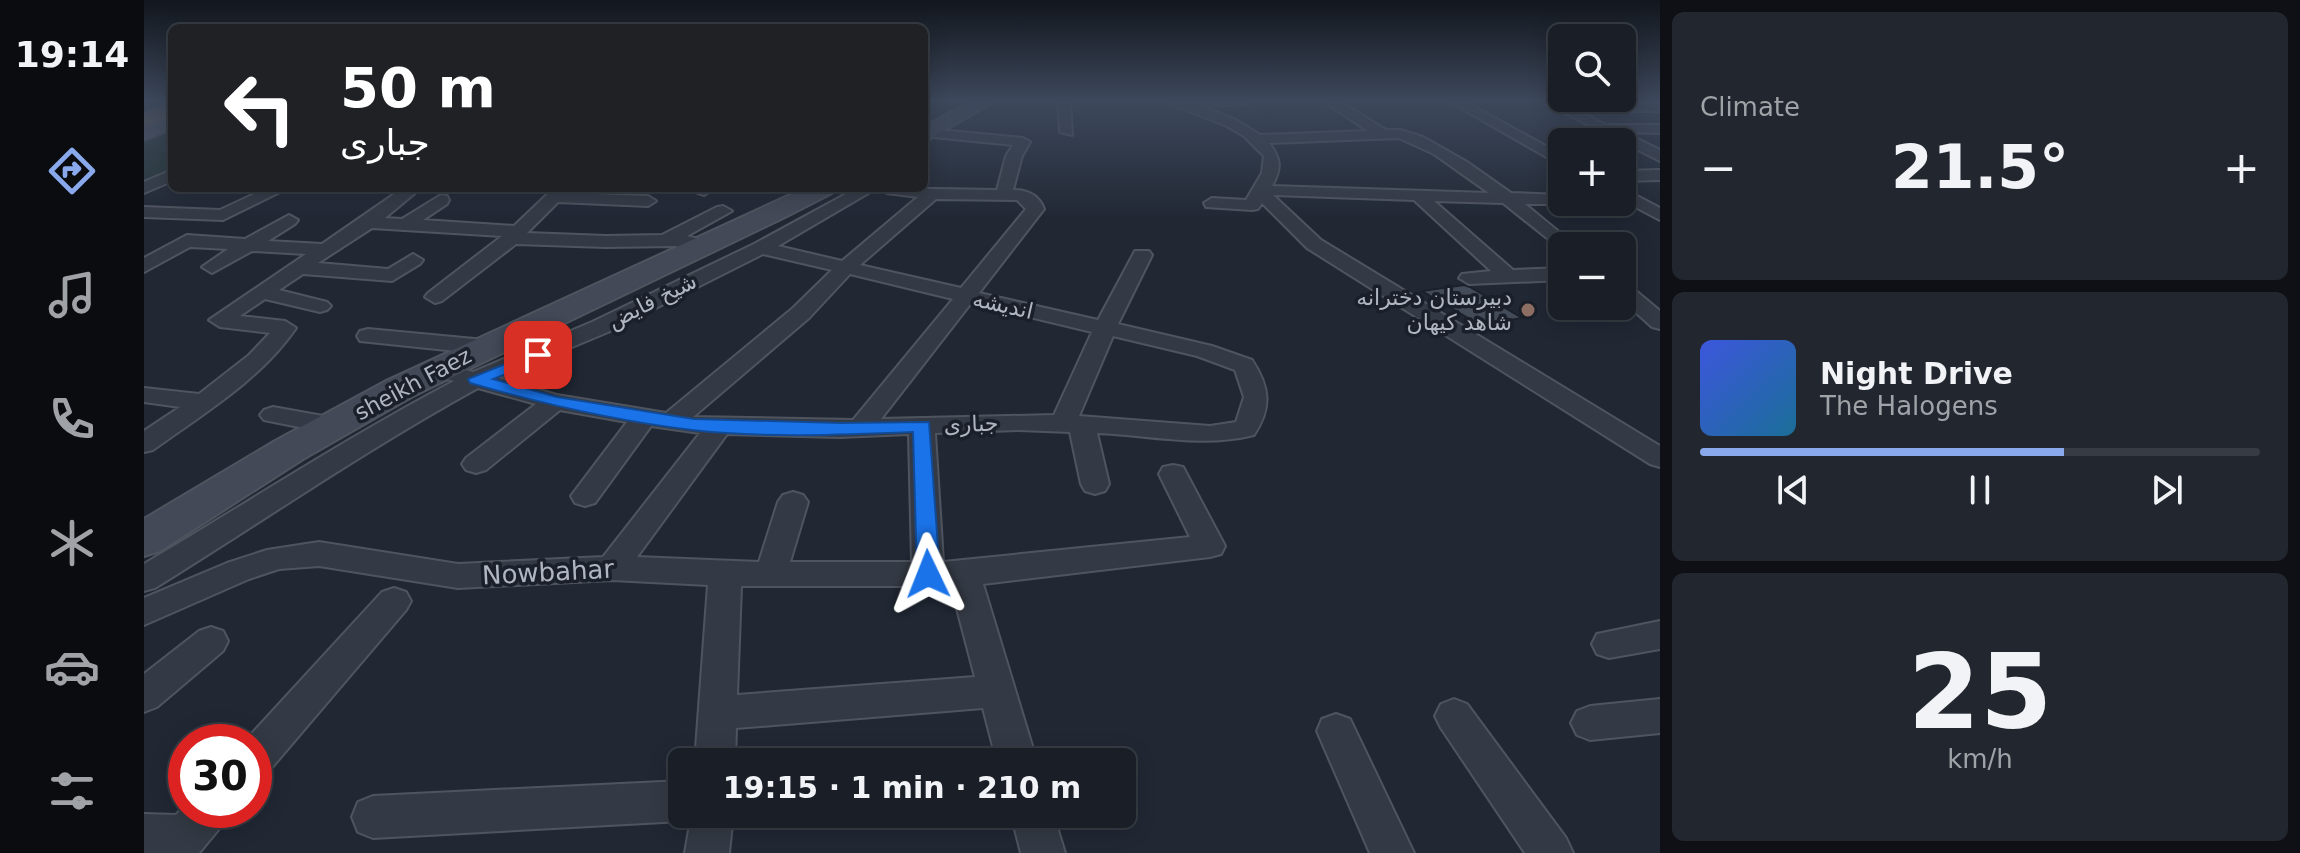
<!DOCTYPE html>
<html lang="en">
<head>
<meta charset="utf-8">
<style>
  :root { --surface:#191e27; --page:#22272f; --text:#f1f3f6; --muted:#9fa2a7; --line:#373c44; --accent:#89a9ec }
  body { margin:0; font-family:"DejaVu Sans",Cairo,sans-serif; background:var(--page); color:var(--text); height:100vh; display:flex; flex-direction:column; font-size:30px; white-space:nowrap }
  * { box-sizing:border-box; margin:0 }
  p { font-size:26px; color:var(--muted) }
  .icon { flex:none; width:44px; height:44px; fill:none; stroke:currentColor; stroke-width:2; stroke-linecap:round; stroke-linejoin:round }
  .map { position:relative; flex:1; overflow:hidden }
  .panel { display:flex; flex-direction:column; gap:12px; padding:12px; background:#0e1015; width:640px }
  .panel>* { flex:none }
  .guide { position:absolute; left:24px; top:24px; width:760px; height:168px; border-radius:12px; box-shadow:0 4px 20px #0003,0 0 0 2px var(--line); background:#202124; color:#fff; overflow:hidden }
  .fabs { position:absolute; left:1404px; top:24px; display:grid; gap:16px }
  .fabs a { display:grid; place-items:center; width:88px; height:88px; border-radius:12px; background:var(--surface); box-shadow:0 4px 20px #0003,0 0 0 2px var(--line); font-size:40px }
  .speed { position:absolute; left:24px; top:724px; display:flex; gap:16px; font-size:40px; font-weight:700; text-align:center }
  .speed>* { display:grid; place-content:center; width:104px; height:104px; border-radius:50%; background:var(--surface); box-shadow:0 4px 20px #0003,0 0 0 2px var(--line); line-height:1 }
  .speed .limit { border:12px solid #d22; background:#fff; color:#111 }
  .pin { position:absolute; display:grid; place-items:center; width:68px; height:68px; color:#fff; margin:-34px; border-radius:16px; box-shadow:0 4px 12px #0006 }
  .me { position:absolute; width:88px; margin:-44px; rotate:358deg; stroke-linejoin:round; filter:drop-shadow(0 0 6px #0008) }
  .turn { display:flex; align-items:center; gap:28px; height:168px; padding:0 40px; font-size:36px }
  .turn .icon { width:104px; height:104px; stroke-width:2.5 }
  .turn b { display:block; font-size:56px; line-height:68px }
  .big { font-size:60px; font-weight:600; line-height:1.1 }
  .panel .card { flex:1; display:flex; flex-direction:column; justify-content:center; gap:12px; min-width:0; padding:0 28px; border-radius:12px; background:var(--page) }
  .panel .dial { align-items:center; gap:0 }
  .dial b { font-size:104px; line-height:1 }
  .song { display:flex; align-items:center; gap:24px }
  .cover { width:96px; height:96px; border-radius:12px; background:linear-gradient(135deg,hsl(230 70% 55%),hsl(200 70% 35%)) }
  .played { height:8px; border-radius:4px; background:linear-gradient(90deg,var(--accent) 65%,var(--line) 65%) }
  .keys { display:flex; justify-content:space-around; direction:ltr }
  .heat { display:flex; justify-content:space-between; align-items:center; font-size:44px; direction:ltr }
  .trip { position:absolute; left:524px; top:748px; width:468px; height:80px; border-radius:12px; background:var(--surface); box-shadow:0 4px 20px #0003,0 0 0 2px var(--line); font-weight:600; line-height:80px; text-align:center }
  main { display:flex; flex:1; min-height:0 }
  .menu { display:flex; flex-direction:column; width:144px; justify-content:space-around; align-items:center; background:#0a0c10; color:var(--muted) }
  .menu .icon { width:56px; height:56px }
  .menu .on { color:var(--accent) }
  .menu b { font-size:36px; color:var(--text) }
  .map>svg:first-child { display:block }
  .green { fill:#273839 }
  .building { fill:#434b58; stroke:#1c212b; stroke-width:2 }
  .lines { fill:none; stroke-linecap:round; stroke-linejoin:round }
  .street-casing { stroke:#4f555f; stroke-width:4 }
  .secondary-casing { stroke:#4f555f; stroke-width:4 }
  .primary-casing { stroke:#3e434e; stroke-width:4 }
  .highway-casing { stroke:#3c424c; stroke-width:4 }
  .street { fill:#343a45; fill-rule:evenodd }
  .secondary { fill:#434957; fill-rule:evenodd }
  .primary { fill:#525965; fill-rule:evenodd }
  .highway { fill:#6a6252; fill-rule:evenodd }
  .route { fill:#1a73e8; stroke:#114b97; stroke-width:2 }
  .education-dot { fill:#8d6e63; stroke:#1a1f29; stroke-width:3 }
  .labels { text-anchor:middle; dominant-baseline:central; stroke-width:7; stroke-linejoin:round; paint-order:stroke }
  .poi-label { font-size:22px; fill:#afb5c1; stroke:#1a1f29; text-anchor:end }
  .street-label { font-size:22px; fill:#afb5c1; stroke:#1a1f29 }
  .near-street-label { font-size:26px; fill:#afb5c1; stroke:#1a1f29 }
</style>
</head>
<body>
<main>
<nav class="menu">
<b>19:14</b>
<svg class="icon on" aria-label="directions" viewBox="0 0 24 24"><path d="M12 3l9 9-9 9-9-9zM9 14v-3h6M13 9l2 2-2 2"/></svg>
<svg class="icon" aria-label="music" viewBox="0 0 24 24"><path d="M9 18V5l10-2v13"/><circle cx="6" cy="18" r="3"/><circle cx="16" cy="16" r="3"/></svg>
<svg class="icon" aria-label="phone" viewBox="0 0 24 24"><path d="M5 4h4l2 5-3 2q2 4 5 5l2-3 5 2v4C11 20 4 13 5 4z"/></svg>
<svg class="icon" aria-label="climate" viewBox="0 0 24 24"><path d="M12 3v18M4 7l16 10M4 17L20 7"/></svg>
<svg class="icon" aria-label="car" viewBox="0 0 24 24"><path d="M5 17H2v-5l4-1 3-4h7l3 4 3 1v5h-3M9 17h6M6 11h13"/><circle cx="7" cy="17" r="2"/><circle cx="17" cy="17" r="2"/></svg>
<svg class="icon" aria-label="filters" viewBox="0 0 24 24"><path d="M4 7h16M4 17h16"/><circle cx="9" cy="7" r="2"/><circle cx="15" cy="17" r="2"/></svg>
</nav>
<div class="map">
<svg width="1516" height="853" viewBox="0 0 1516 853">
  <rect width="100%" height="100%" fill="#212834"/>
  <path class="green" d="M28,129V169L0,183V141Z"/>
  <path class="building" d="M1320,285L1326,287L1378,318L1336,325L1278,291Z"/>
  <g class="lines">
    <defs>
      <g id="street">
        <path d="M914,100H926L928,135L916,132Z"/>
        <path d="M1016,100H1110L1104,104L1058,106L1092,120L1116,135L1224,131L1178,100H1193L1242,130H1256L1279,137L1323,162L1367,193L1418,195V202L1424,204H1381L1432,246H1418V250L1359,203L1290,201L1369,270L1418,268V280L1325,284L1315,278L1318,274L1347,271L1270,200L1129,195L1177,240L1516,446V467L1506,464L1163,248L1118,203L1114,209L1108,210L1062,207L1060,203L1068,198L1102,200L1118,173L1120,156L1100,136L1083,126ZM1255,138L1290,154L1345,193L1128,186C1138,168 1137,159 1125,143Z"/>
        <path d="M1303,100H1318L1418,155V166Z"/>
        <path d="M1395,100H1411L1420,104L1516,103V111H1434L1462,125H1516V133L1479,132L1516,150V161Z"/>
        <path d="M784,129L879,138L886,142L878,156L869,190C883,190 895,195 900,209L835,293L954,320L991,251H1005L1008,255L974,324L1068,346L1108,360C1126,387 1128,408 1110,435C1058,448 1005,435 953,433L965,484L961,491L951,494L941,491L937,484L926,432L875,430L791,433L799,562L1046,537L1015,474L1019,467L1029,465L1039,467L1081,546L1077,554L1066,557L839,584L893,762H853L839,708L592,728L591,762H551L564,585L468,580L314,588L175,566L135,569L105,579L0,625V598L83,563L123,550L175,542L314,564L459,557L556,433L507,426L451,503L441,506L431,503L427,496L483,422L416,410L342,470L332,473L322,470L318,464L322,458L392,404L334,388C223,449 119,521 11,588L0,591V564C103,503 204,437 310,381L285,374L281,369L285,364L293,362L329,372L448,322L610,244L713,188H733L634,246L698,261L774,197L743,193L735,188L853,190L862,156L869,145L780,136V130ZM792,199L873,200L882,209L817,288L716,265ZM619,254L688,270L649,308L522,413L413,395L354,378L464,332ZM706,274L809,299L709,420L549,417L665,318ZM827,303L948,332L910,415L737,419ZM969,336L1053,356L1091,370L1100,397L1092,422L1066,426L935,416ZM583,434L696,437L765,434L768,562H646L664,502L659,495L649,492L639,495L634,502L615,562L493,557ZM597,586H807L831,677L593,695Z"/>
        <path d="M28,170V181L0,193V182Z"/>
        <path d="M1516,170V180L1478,181V171Z"/>
        <path d="M123,188H144L79,220L0,217V207L76,210Z"/>
        <path d="M259,188H277L241,218L258,219L297,195L303,196L305,200L303,204L279,220L370,226L410,188H427L424,193L504,196L512,201L504,206L414,202L383,233L462,236L518,235L573,207L579,206L588,211L543,236L570,243L572,247L570,251L563,253L531,246L462,247L372,244L298,301L291,303L281,297L284,293L358,236L228,228L174,263L244,269L269,254L279,260L276,264L248,281L159,274L135,290L183,302L187,306L183,310L176,312L121,299L96,316L141,321L152,328C116,380 60,413 9,450L0,452V431L36,407L0,402V388L55,394L105,355L126,333L76,327L65,320L162,254L108,251L68,273L58,267L84,249L46,247L0,272V258L43,235L101,239L145,215L154,220L151,224L124,241L178,244Z"/>
        <path d="M553,188H570L560,195L554,193Z"/>
        <path d="M1478,188L1516,208V220L1478,200Z"/>
        <path d="M1478,283L1485,285L1516,311V329L1508,327L1478,300Z"/>
        <path d="M224,329L341,340L349,342L352,347L349,352L341,354L216,341L213,336L216,331Z"/>
        <path d="M129,407L190,418L199,420L203,426L199,432L190,434L120,420L116,415L120,410Z"/>
        <path d="M250,588L262,592L267,601L262,610L124,772L110,777V742H100L238,592Z"/>
        <path d="M1516,621V649L1465,658L1453,654L1448,644L1453,634Z"/>
        <path d="M67,627L79,631L84,641L79,651L13,707L0,712V674L55,631Z"/>
        <path d="M1310,699L1323,704L1422,838L1429,853H1381L1297,728L1291,716L1297,704Z"/>
        <path d="M1516,699V733L1446,740L1433,735L1427,723L1433,711L1446,706Z"/>
        <path d="M1192,714L1206,719L1270,853H1226L1173,731L1178,719Z"/>
        <path d="M538,781V814H589L585,853H541L547,818L538,821L229,838L214,832L208,817L214,802L229,796Z"/>
        <path d="M42,804V810H85L79,824L55,853H0V814L32,815Z"/>
        <path d="M867,814H909L921,853H877Z"/>
      </g>
      <g id="secondary">
        <path d="M830,100H852L780,142V127Z"/>
        <path d="M661,188H692L688,193L641,217L269,396L159,459L16,551L0,556V519L131,441L244,380Z"/>
      </g>
      <path id="primary" d="M28,115V130L0,141V126Z"/>
      <path id="highway" d="M28,102V117L0,127V112Z"/>
    </defs>
    <use href="#street" class="street-casing"/>
    <use href="#secondary" class="secondary-casing"/>
    <use href="#primary" class="primary-casing"/>
    <use href="#highway" class="highway-casing"/>
    <use href="#street" class="street"/>
    <use href="#secondary" class="secondary"/>
    <use href="#primary" class="primary"/>
    <use href="#highway" class="highway"/>
  </g>
  <linearGradient id="sky" x2="0" y2="1"><stop stop-color="#12161d"/><stop offset="0.46" stop-color="#3d485c"/><stop offset="1" stop-color="#3d485c" stop-opacity="0"/></linearGradient>
  <rect width="1516" height="219" fill="url(#sky)"/>
  <path class="route" d="M394,351L400,352V359L349,379L413,397L550,419L696,423L785,422L796,574L792,580L784,583L776,580L773,574L769,432C699,435 618,438 548,430C472,421 399,404 326,383L324,379Z"/>
  <circle class="education-dot" cx="1384" cy="310" r="8"/>
  <g class="labels">
    <g class="poi-label">
      <text x="1368" y="297">دبیرستان دخترانه<tspan x="1368" dy="25">شاهد کیهان</tspan></text>
    </g>
    <g class="street-label">
      <text transform="translate(508 301) rotate(-27)">شیخ فایض</text>
      <text transform="translate(859 305) rotate(13)">اندیشه</text>
      <text transform="translate(269 384) rotate(-28)">sheikh Faez</text>
      <text transform="translate(827 424) rotate(-2)">جباری</text>
    </g>
    <g class="near-street-label">
      <text transform="translate(404 572) rotate(-3)">Nowbahar</text>
    </g>
  </g>
</svg>
<div class="fabs">
<a><svg class="icon" aria-label="search" viewBox="0 0 24 24"><circle cx="10" cy="10" r="6"/><path d="M15 15l6 6"/></svg></a>
<a>+</a>
<a>−</a>
</div>
<div class="speed"><div class="limit">30</div></div>
<div class="pin" style="left:394px;top:355px;background:#d93025"><svg class="icon" aria-label="arrive" viewBox="0 0 24 24"><path d="M6 21V4h12l-3 4 3 4H6"/></svg></div>
<svg class="me" style="left:784px;top:574px" viewBox="-20 -20 40 40"><path d="M0-17L14 15 0 8-14 15z" fill="#1a73e8" stroke="#fff" stroke-width="4"/></svg>
<div class="trip">19:15 · 1 min · 210 m</div>
<div class="guide">
<div class="turn"><svg class="icon" aria-label="left" viewBox="0 0 24 24"><path d="M17 20v-9H6M10 6l-5 5 5 5"/></svg><div><b>50 m</b>جباری</div></div>
</div>
</div>
<section class="panel">
<div class="card"><p>Climate</p>
<div class="heat"><a>−</a><b class="big">21.5°</b><a>+</a></div>
</div>
<div class="card">
<div class="song"><i class="cover"></i><div><b>Night Drive</b><p>The Halogens</p></div></div>
<div class="played"></div>
<div class="keys"><svg class="icon" aria-label="previous" viewBox="0 0 24 24"><path d="M18 5L8 12l10 7zM5 5v14"/></svg><svg class="icon" aria-label="pause" viewBox="0 0 24 24"><path d="M8 5v14M16 5v14"/></svg><svg class="icon" aria-label="next" viewBox="0 0 24 24"><path d="M6 5l10 7-10 7zM19 5v14"/></svg></div>
</div>
<div class="card dial"><b>25</b><p>km/h</p></div>
</section>
</main>
</body>
</html>
